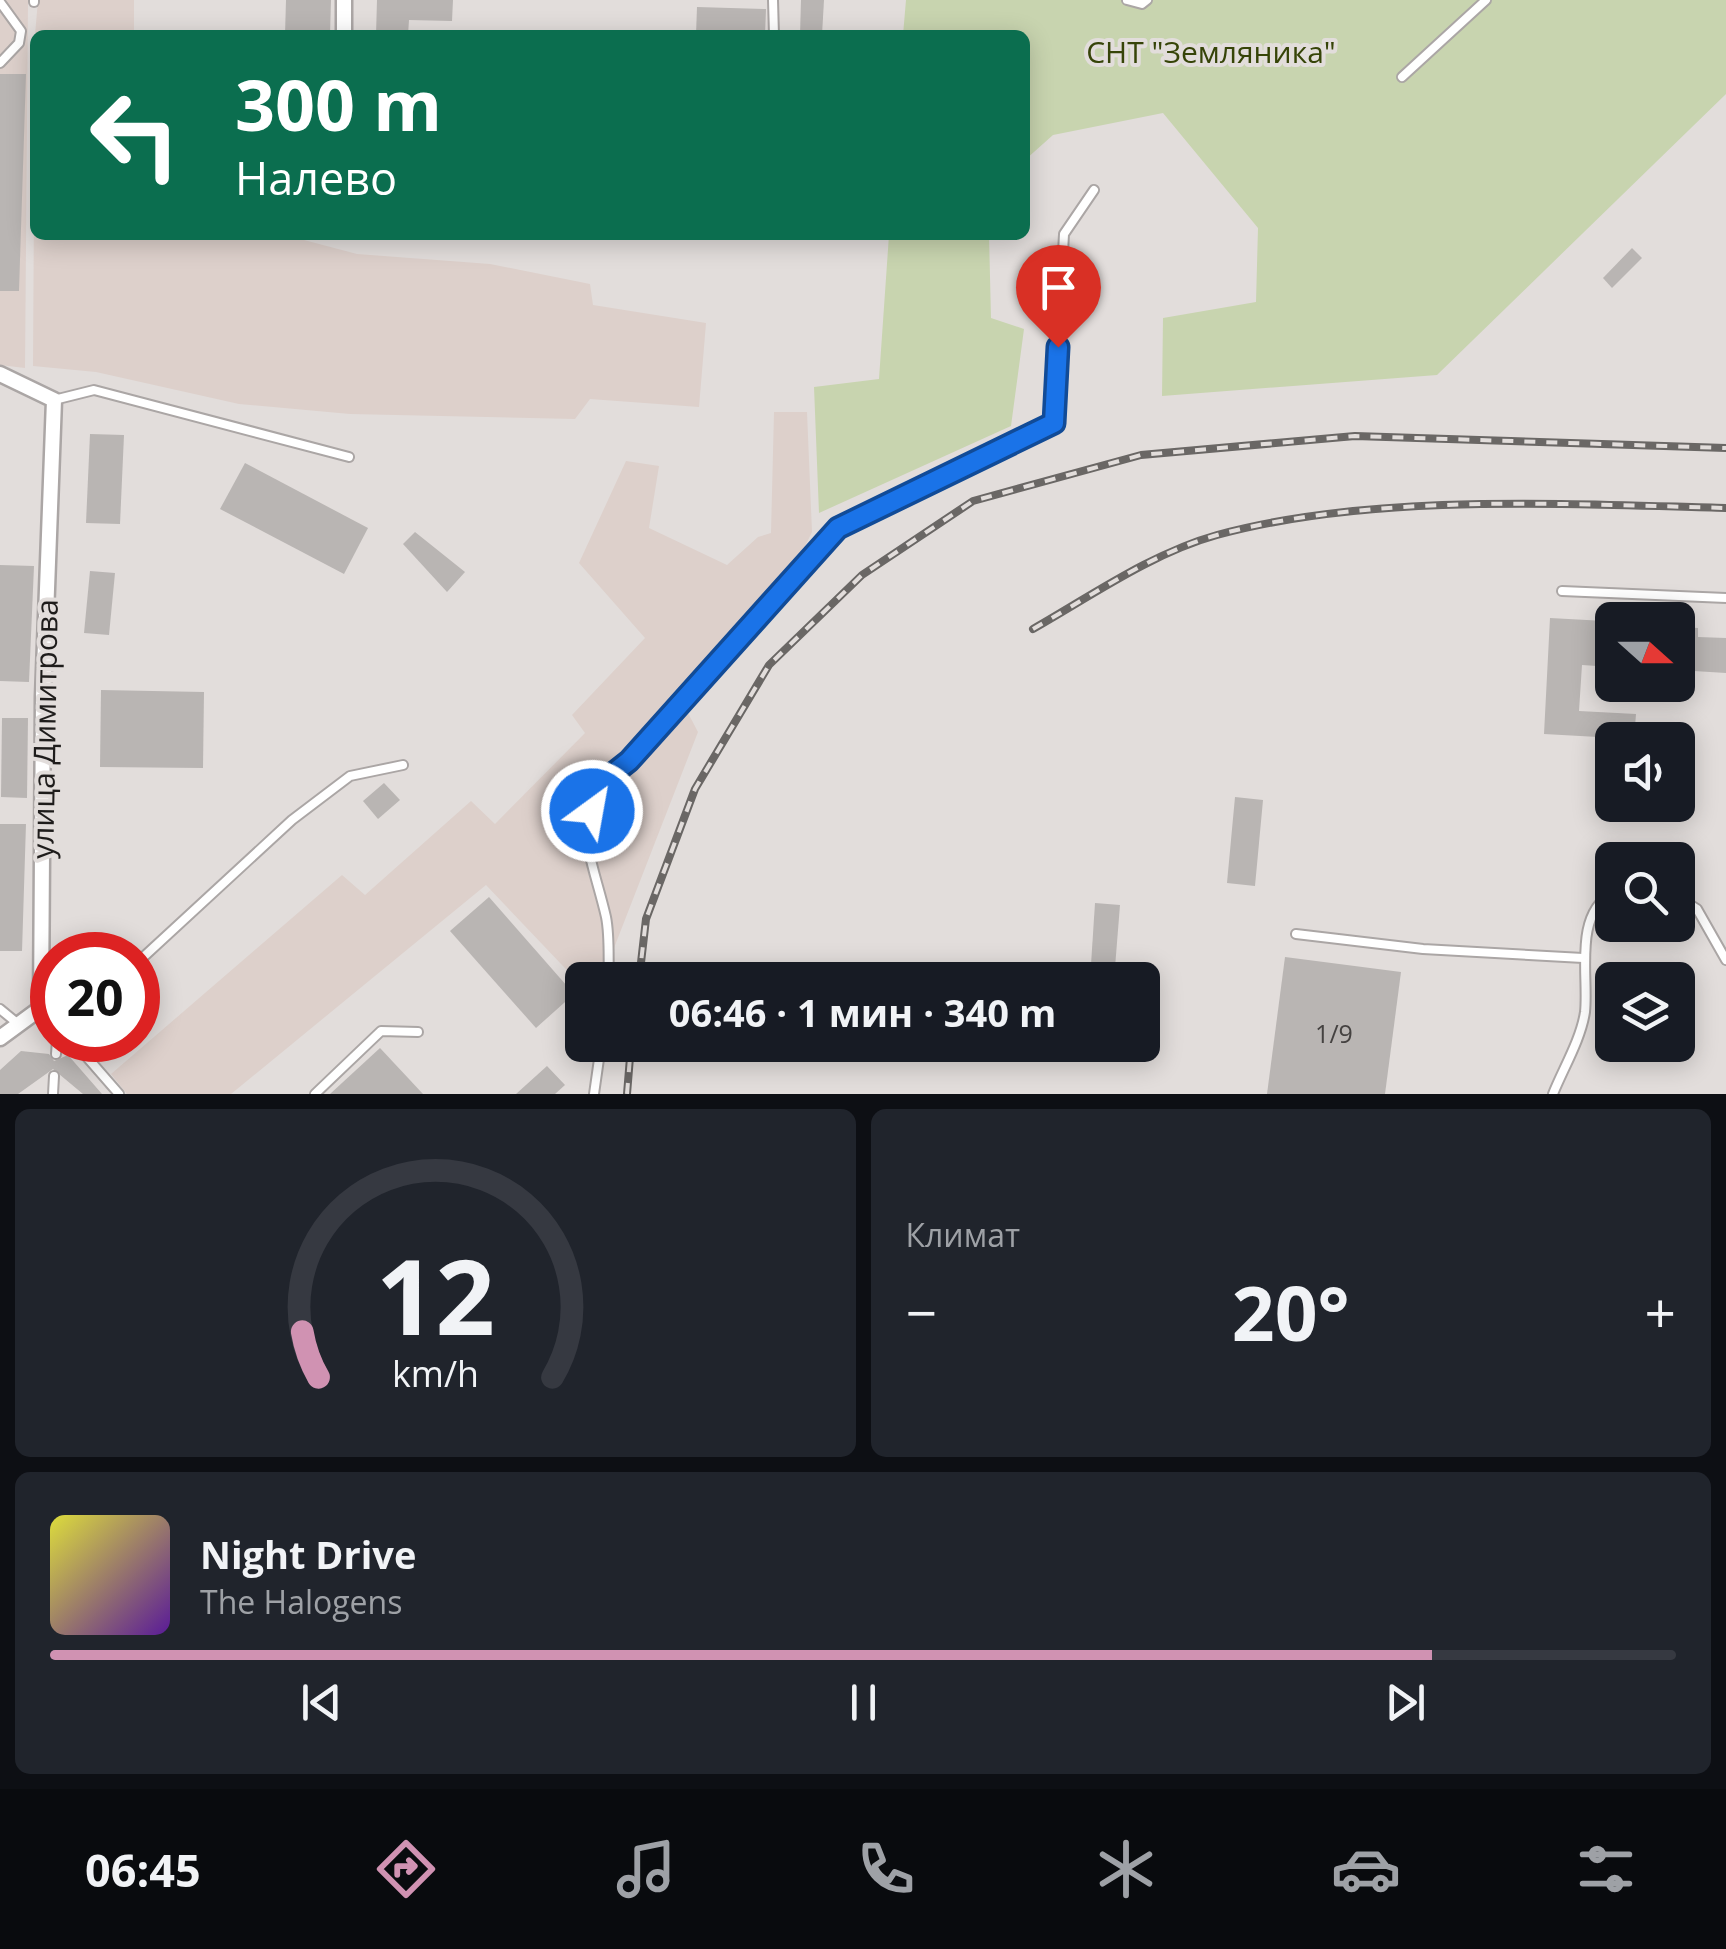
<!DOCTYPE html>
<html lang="ru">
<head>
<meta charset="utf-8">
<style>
  :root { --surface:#171b24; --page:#20242c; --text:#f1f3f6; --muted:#9ea1a6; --line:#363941; --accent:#d092b2 }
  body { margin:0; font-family:"Open Sans",sans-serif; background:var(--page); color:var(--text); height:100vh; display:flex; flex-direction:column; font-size:38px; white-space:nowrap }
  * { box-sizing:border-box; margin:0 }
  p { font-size:32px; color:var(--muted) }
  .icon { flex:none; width:55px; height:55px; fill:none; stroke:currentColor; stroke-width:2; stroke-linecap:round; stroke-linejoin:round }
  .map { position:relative; height:1094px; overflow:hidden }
  .details { display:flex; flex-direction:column; gap:15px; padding:15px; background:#0d0f14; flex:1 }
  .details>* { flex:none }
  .hud { position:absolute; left:30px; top:30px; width:1000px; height:210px; border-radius:15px; box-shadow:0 5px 25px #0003; background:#0b6e4f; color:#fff; overflow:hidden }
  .needle { width:65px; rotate:111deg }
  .controls { position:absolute; left:1595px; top:602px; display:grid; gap:20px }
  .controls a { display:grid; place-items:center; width:100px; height:100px; border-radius:15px; background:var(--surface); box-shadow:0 5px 25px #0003; font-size:50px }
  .speed { position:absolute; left:30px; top:932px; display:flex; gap:20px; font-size:50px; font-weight:700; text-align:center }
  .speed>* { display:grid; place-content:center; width:130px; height:130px; border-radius:50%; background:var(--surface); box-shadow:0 5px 25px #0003; line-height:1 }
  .speed .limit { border:15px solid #d22; background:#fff; color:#111 }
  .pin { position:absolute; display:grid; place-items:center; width:85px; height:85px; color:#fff; margin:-102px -42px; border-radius:50% 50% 50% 0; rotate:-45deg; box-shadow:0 0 10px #0007 }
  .pin .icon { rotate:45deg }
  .me { position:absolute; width:110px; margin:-55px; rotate:32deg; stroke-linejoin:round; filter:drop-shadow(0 0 8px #0008) }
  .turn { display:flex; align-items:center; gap:35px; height:210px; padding:0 40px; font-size:45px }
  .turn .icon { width:130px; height:130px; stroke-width:2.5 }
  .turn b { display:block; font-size:70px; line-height:85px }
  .big { font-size:75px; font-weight:700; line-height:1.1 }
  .details .tile { flex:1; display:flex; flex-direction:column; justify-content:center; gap:15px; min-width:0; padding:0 35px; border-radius:15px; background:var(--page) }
  .details .dial { align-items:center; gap:0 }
  .dial svg { height:260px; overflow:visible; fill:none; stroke:var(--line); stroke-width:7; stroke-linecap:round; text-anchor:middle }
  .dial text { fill:var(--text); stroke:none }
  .song { display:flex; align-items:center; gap:30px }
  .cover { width:120px; height:120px; border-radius:15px; background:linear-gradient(135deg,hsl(60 70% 55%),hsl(270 70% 35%)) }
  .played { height:10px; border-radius:5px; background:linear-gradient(90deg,var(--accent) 85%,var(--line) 85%) }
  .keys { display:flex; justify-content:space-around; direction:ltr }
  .heat { display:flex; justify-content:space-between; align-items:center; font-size:55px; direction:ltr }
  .details .tiles { flex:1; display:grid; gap:15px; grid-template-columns:1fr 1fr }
  .tile:last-child { grid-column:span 2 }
  .trip { position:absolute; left:565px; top:962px; width:595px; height:100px; border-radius:15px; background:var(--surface); box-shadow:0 5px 25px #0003; font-weight:700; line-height:100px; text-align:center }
  .tab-bar { display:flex; height:160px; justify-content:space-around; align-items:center; background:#090b0e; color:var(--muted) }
  .tab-bar .icon { width:70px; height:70px }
  .tab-bar .active { color:var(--accent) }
  .tab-bar b { font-size:45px; color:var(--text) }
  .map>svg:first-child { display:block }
  .built { fill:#ddd0cb }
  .green { fill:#c8d4af }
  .building { fill:#b9b5b3 }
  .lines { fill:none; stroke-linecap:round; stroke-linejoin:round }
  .lane-casing { stroke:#aba6a5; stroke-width:12 }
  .street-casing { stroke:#aba6a5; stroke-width:19 }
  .lane { stroke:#fff; stroke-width:8 }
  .street { stroke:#fff; stroke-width:14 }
  .rail-casing { stroke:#6a6765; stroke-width:8 }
  .rail { stroke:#e2dddb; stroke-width:4; stroke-dasharray:11; stroke-linecap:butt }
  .route-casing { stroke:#114b97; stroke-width:25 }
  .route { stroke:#1a73e8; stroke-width:18 }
  .labels { text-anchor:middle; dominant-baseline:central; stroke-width:8; stroke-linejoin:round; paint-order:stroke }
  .number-label { font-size:25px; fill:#454241 }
  .park-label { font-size:30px; fill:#364408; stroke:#e2dddb }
  .street-label { font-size:30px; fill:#1e1c1b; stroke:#e2dddb }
</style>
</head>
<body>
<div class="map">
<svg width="1726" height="1094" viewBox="0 0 1726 1094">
  <rect width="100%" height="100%" fill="#e2dddb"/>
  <g class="built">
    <path d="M0,0H28L25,368L0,365Z"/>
    <path d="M38,0H134V35H35V235H285L357,254L490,264L590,284L593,305L706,323L699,407L590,399L575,419L350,414L239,404L96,372L33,366L35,35Z"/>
    <path d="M774,412H807L812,532L789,579L679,696L698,732L607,966L592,980H582V986L486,885L231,1094H127L111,1074L342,875L365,895L471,801L495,824L585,733L572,715L645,638L579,563L626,461L659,466L649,528L727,565L758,537L771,533Z"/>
  </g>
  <g class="green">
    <path d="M906,0H1726V94L1437,375L1162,396L1163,318L1256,302L1258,228L1163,113L1053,135L1025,160V35H903Z"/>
    <path d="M889,235H989L991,318L1024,329L1011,426L819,513L814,387L879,379Z"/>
  </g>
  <g class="building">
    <path d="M286,0H331L330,35H285Z"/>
    <path d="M377,0H453L452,21L409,20L408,35H376Z"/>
    <path d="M801,0H824L822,35H800Z"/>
    <path d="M697,7L766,9L765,35H696Z"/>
    <path d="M0,74H26L19,291H0Z"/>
    <path d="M1632,248L1642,258L1612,288L1603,278Z"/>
    <path d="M90,434L124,435L120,524L86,523Z"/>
    <path d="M245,463L368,528L344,574L220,509Z"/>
    <path d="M415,532L465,572L447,592L403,544Z"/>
    <path d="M0,565L34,566L29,682L0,681Z"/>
    <path d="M90,571L115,573L109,635L84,633Z"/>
    <path d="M1550,618L1605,621L1604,633L1612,634V667L1582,665L1579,711L1636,714L1634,739L1544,734Z"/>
    <path d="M1682,627L1698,628V637L1726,638V673L1678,670V637H1682Z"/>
    <path d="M101,690L204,692L203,768L100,767Z"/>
    <path d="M2,718H28L27,798L1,797Z"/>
    <path d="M384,783L400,800L378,819L363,801Z"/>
    <path d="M1235,797L1263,800L1255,886L1227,883Z"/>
    <path d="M0,824H26L22,951H0Z"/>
    <path d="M489,897L574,994L536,1028L450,931Z"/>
    <path d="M1095,903L1120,905L1114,980H1090Z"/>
    <path d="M1285,957L1401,972L1385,1094H1267Z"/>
    <path d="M380,1048L423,1094H330Z"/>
    <path d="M21,1051L49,1054L54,1061L68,1055L102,1094H83L53,1069L18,1094H0V1070Z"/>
    <path d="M547,1066L565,1085L555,1094H516Z"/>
  </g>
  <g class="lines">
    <defs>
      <g id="lane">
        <path d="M773,0L774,35"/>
        <path d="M1127,0L1142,4L1147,0"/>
        <path d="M0,2L21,31L19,43L0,63"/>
        <path d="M34,2V0"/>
        <path d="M1402,77L1486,0"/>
        <path d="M54,400L94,390L349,457"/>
        <path d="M1562,591L1726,598"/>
        <path d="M1678,897L1697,909L1726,960"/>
        <path d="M1296,934L1423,949L1583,958"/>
        <path d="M138,962L292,820L350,776L403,765"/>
        <path d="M609,980C608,960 610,937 606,917C590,848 564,814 629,761L838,528L1054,423L1064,234L1094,190"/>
        <path d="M41,1008L52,1020"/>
        <path d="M0,1009L17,1023"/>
        <path d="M72,1040L119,1094"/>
        <path d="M56,1054L57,1040"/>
        <path d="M53,1094L54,1076"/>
        <path d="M315,1094L381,1031L418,1032"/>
        <path d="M594,1094L601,1045"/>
        <path d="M1553,1094C1563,1069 1581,1039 1585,1012C1589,976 1573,916 1612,893"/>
      </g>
      <g id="street">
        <path d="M344,35V0"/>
        <path d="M0,374L54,400L43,697L41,1008L0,1038"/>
      </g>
    </defs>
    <use href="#lane" class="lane-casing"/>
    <use href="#street" class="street-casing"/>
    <use href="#lane" class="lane"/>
    <use href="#street" class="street"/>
    <defs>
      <g id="rail">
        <path d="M1033,629C1091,596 1152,553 1217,535C1371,493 1567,504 1726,508"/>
        <path d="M639,980L646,919L695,789L769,665L862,575L973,501L1141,455L1355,436L1726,448"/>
        <path d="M627,1094L631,1045"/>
      </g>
    </defs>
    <use href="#rail" class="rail-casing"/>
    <use href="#rail" class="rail"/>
  </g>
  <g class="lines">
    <defs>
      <path id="route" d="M592,811L600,784L629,761L838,528L1054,423L1058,347"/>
    </defs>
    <use href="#route" class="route-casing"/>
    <use href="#route" class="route"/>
  </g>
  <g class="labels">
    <g class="number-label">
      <text x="1334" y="1033">1/9</text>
    </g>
    <g class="park-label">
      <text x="1211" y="51">СНТ "Земляника"</text>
    </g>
    <g class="street-label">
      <text transform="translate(44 729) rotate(-89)">улица Димитрова</text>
    </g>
  </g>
</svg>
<div class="controls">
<a><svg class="needle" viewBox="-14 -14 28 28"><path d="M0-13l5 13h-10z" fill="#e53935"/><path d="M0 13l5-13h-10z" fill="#9ea1a6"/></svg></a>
<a><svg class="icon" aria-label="sound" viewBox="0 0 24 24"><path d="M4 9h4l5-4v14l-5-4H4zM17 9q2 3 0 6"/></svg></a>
<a><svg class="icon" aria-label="search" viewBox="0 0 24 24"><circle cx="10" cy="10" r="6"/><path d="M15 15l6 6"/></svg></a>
<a><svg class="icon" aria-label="layers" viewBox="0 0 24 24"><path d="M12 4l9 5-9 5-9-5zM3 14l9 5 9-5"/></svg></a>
</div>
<div class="speed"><div class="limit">20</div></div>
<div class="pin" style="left:1058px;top:347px;background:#d93025"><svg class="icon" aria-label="arrive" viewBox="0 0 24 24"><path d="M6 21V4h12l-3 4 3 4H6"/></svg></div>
<svg class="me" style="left:592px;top:811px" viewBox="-20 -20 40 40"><circle r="17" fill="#1a73e8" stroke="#fff" stroke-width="3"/><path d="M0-11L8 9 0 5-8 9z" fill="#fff"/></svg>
<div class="trip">06:46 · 1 мин · 340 m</div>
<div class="hud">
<div class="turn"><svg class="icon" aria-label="left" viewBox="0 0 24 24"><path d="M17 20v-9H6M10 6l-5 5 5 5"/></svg><div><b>300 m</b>Налево</div></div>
</div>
</div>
<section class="details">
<div class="tiles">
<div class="tile dial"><svg viewBox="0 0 100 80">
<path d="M14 69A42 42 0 1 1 86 69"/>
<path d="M14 69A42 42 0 0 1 9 55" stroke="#d092b2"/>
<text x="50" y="56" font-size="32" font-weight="700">12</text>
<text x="50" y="72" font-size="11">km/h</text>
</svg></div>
<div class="tile"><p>Климат</p>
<div class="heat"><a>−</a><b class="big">20°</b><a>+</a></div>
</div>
<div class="tile">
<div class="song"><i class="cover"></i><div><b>Night Drive</b><p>The Halogens</p></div></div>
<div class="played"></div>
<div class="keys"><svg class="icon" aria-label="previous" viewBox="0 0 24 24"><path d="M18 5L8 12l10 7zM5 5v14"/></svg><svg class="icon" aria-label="pause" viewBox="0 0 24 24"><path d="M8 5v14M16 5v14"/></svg><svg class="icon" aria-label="next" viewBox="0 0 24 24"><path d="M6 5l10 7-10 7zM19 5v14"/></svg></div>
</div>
</div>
</section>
<nav class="tab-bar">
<b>06:45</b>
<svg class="icon active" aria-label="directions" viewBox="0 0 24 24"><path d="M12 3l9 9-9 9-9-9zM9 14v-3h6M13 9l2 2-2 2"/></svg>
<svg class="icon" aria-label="music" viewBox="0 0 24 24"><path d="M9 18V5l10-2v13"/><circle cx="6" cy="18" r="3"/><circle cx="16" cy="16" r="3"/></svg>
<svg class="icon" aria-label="phone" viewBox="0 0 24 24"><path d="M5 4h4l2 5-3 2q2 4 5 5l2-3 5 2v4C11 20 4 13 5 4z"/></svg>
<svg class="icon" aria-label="climate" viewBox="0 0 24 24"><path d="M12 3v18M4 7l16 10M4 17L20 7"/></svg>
<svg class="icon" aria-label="car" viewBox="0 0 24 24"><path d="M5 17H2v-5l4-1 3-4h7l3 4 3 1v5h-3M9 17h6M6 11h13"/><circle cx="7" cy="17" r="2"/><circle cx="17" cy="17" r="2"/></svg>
<svg class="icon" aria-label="filters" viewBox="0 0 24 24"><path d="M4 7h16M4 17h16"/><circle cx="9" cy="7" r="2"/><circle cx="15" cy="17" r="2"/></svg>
</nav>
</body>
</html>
